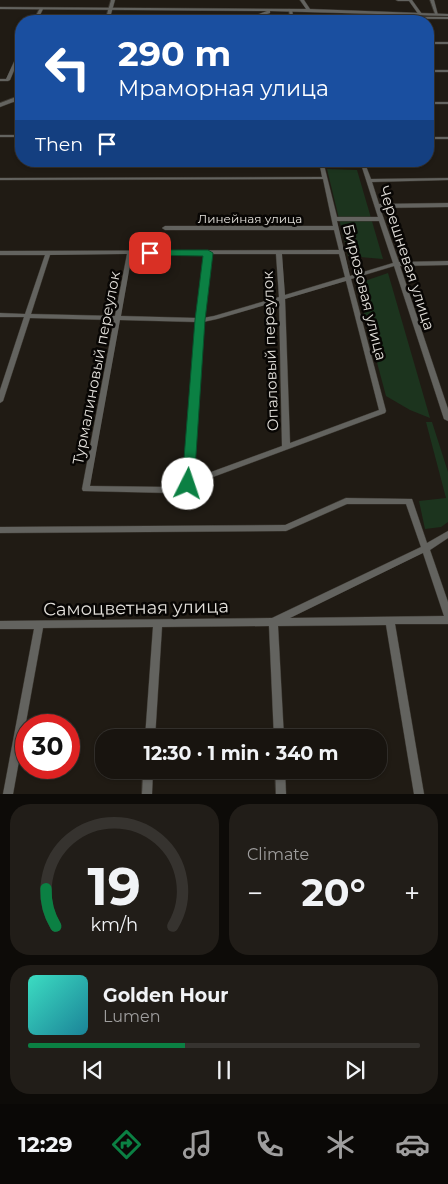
<!DOCTYPE html>
<html lang="en">
<head>
<meta charset="utf-8">
<style>
  :root { --surface:#18140f; --page:#211d18; --text:#f1f3f6; --muted:#9f9e9e; --line:#36332f; --accent:#0b8043 }
  body { margin:0; font-family:Montserrat,sans-serif; background:var(--page); color:var(--text); height:100vh; display:flex; flex-direction:column; font-size:19px; white-space:nowrap }
  * { box-sizing:border-box; margin:0 }
  p { font-size:16px; color:var(--muted) }
  .icon { flex:none; width:28px; height:28px; fill:none; stroke:currentColor; stroke-width:2; stroke-linecap:round; stroke-linejoin:round }
  .map { position:relative; height:794px; overflow:hidden }
  .side { display:flex; flex-direction:column; gap:10px; padding:10px; background:#0d0b08; flex:1 }
  .side>* { flex:none }
  .banner { position:absolute; left:15px; top:15px; width:419px; height:152px; border-radius:20px; box-shadow:0 1px 4px #0004,0 0 0 1px var(--line); background:#1a4fa0; color:#fff; overflow:hidden }
  .speed { position:absolute; left:15px; top:714px; display:flex; gap:10px; font-size:25px; font-weight:700; text-align:center }
  .speed>* { display:grid; place-content:center; width:65px; height:65px; border-radius:50%; background:var(--surface); box-shadow:0 1px 4px #0004,0 0 0 1px var(--line); line-height:1 }
  .speed .limit { border:8px solid #d22; background:#fff; color:#111 }
  .pin { position:absolute; display:grid; place-items:center; width:42px; height:42px; color:#fff; margin:-21px; border-radius:10px; box-shadow:0 2px 8px #0006 }
  .me { position:absolute; width:55px; margin:-28px; rotate:4deg; stroke-linejoin:round; filter:drop-shadow(0 0 4px #0008) }
  .turn { display:flex; align-items:center; gap:18px; height:105px; padding:0 20px; font-size:22px }
  .turn .icon { width:65px; height:65px; stroke-width:2.5 }
  .turn b { display:block; font-size:35px; line-height:42px }
  .then { display:flex; align-items:center; height:48px; padding:0 20px; background:#0003; gap:10px; font-size:19px }
  .big { font-size:38px; font-weight:700; line-height:1.1 }
  .side .card { flex:1; display:flex; flex-direction:column; justify-content:center; gap:8px; min-width:0; padding:0 18px; border-radius:20px; background:var(--page) }
  .side .dial { align-items:center; gap:0 }
  .dial svg { height:130px; overflow:visible; fill:none; stroke:var(--line); stroke-width:7; stroke-linecap:round; text-anchor:middle }
  .dial text { fill:var(--text); stroke:none }
  .song { display:flex; align-items:center; gap:15px }
  .cover { width:60px; height:60px; border-radius:8px; background:linear-gradient(135deg,hsl(170 70% 55%),hsl(190 70% 35%)) }
  .played { height:5px; border-radius:2px; background:linear-gradient(90deg,var(--accent) 40%,var(--line) 40%) }
  .keys { display:flex; justify-content:space-around; direction:ltr }
  .heat { display:flex; justify-content:space-between; align-items:center; font-size:28px; direction:ltr }
  .side .tiles { flex:1; display:grid; gap:10px; grid-template-columns:1fr 1fr }
  .card:last-child { grid-column:span 2 }
  .trip { position:absolute; left:95px; top:729px; width:292px; height:50px; border-radius:20px; background:var(--surface); box-shadow:0 1px 4px #0004,0 0 0 1px var(--line); font-weight:700; line-height:50px; text-align:center }
  .tabs { display:flex; height:80px; justify-content:space-around; align-items:center; background:#0a0806; color:var(--muted) }
  .tabs .icon { width:35px; height:35px }
  .tabs .selected { color:var(--accent) }
  .tabs b { font-size:22px; color:var(--text) }
  .map>svg:first-child { display:block }
  .green { fill:#1c341e }
  .lines { fill:none; stroke-linecap:round; stroke-linejoin:round }
  .minor-casing { stroke:#3b3730; stroke-width:1 }
  .tertiary-casing { stroke:#3b3730; stroke-width:1 }
  .minor { fill:#63635f; fill-rule:evenodd }
  .tertiary { fill:#63635f; fill-rule:evenodd }
  .route { fill:#0b8043; stroke:#07532c }
  .labels { text-anchor:middle; dominant-baseline:central; stroke-width:5; stroke-linejoin:round; paint-order:stroke }
  .far-street-label { font-size:12px; fill:#e3e0db; stroke:#080604 }
  .street-label { font-size:15px; fill:#e3e0db; stroke:#080604 }
  .near-street-label { font-size:18px; fill:#e3e0db; stroke:#080604 }
</style>
</head>
<body>
<div class="map">
<svg width="448" height="794" viewBox="0 0 448 794">
  <rect width="100%" height="100%" fill="#201b14"/>
  <g class="green">
    <path d="M327,169L357,170L383,259L348,256Z"/>
    <path d="M388,273L430,418L410,410L386,396L356,284Z"/>
    <path d="M426,422H432L448,472V522L441,527L425,529L419,501L446,498Z"/>
  </g>
  <g class="lines">
    <defs>
      <g id="minor">
        <path d="M111,0H115L109,21H105Z"/>
        <path d="M396,0H412L422,14L419,15L409,1H398Z"/>
        <path d="M430,0H434L438,15L435,14Z"/>
        <path d="M40,8L43,9L37,21H33Z"/>
        <path d="M289,9L292,10L294,21H290Z"/>
        <path d="M316,16L448,17V19L319,18L320,21H316Z"/>
        <rect x="428" y="42" width="20" height="2"/>
        <path d="M20,49H21V54L10,80L8,81H0V79H6Z"/>
        <rect x="428" y="70" width="20" height="2"/>
        <path d="M9,100H21V102H11L9,101Z"/>
        <rect x="428" y="102" width="20" height="2"/>
        <rect x="0" y="135" width="21" height="2"/>
        <rect x="428" y="137" width="20" height="2"/>
        <path d="M319,161H323L337,217H378L360,161H364L371,179L448,178V180L372,182L379,204L448,203V207L380,208L399,262L448,261V265L400,266L448,409V421L444,419L394,266L351,279L386,411L385,413L170,493L83,491L82,489L114,320L30,318L3,401L0,403V390L24,317H0V313L25,314L45,255H0V251L339,250L334,230H165L162,228L165,226H333L323,179L0,180V178L322,177ZM337,221H379L393,263L350,276ZM127,254L115,316L31,314L50,255ZM132,254H205L197,318L121,316ZM211,254H276L279,297L214,316L203,318ZM282,254H339L345,277L285,295ZM346,281L379,410L290,443L285,299ZM279,301L282,446L192,479L203,322L217,319ZM120,320L197,322L184,482L170,487L90,486Z"/>
        <path d="M346,498L412,499L427,543L448,531V538L430,550L448,602V624H395L424,794H414L386,625L278,626L284,738H274L269,626L162,627L155,738H145L153,627L43,628L13,794H3L34,629H0V621L272,618L421,547L406,504H347L286,531L0,533V527L285,525ZM423,553L444,616L290,618Z"/>
        <path d="M143,770H153L152,794H142Z"/>
        <path d="M275,770H285L286,794H276Z"/>
      </g>
      <g id="tertiary">
        <path d="M300,0H304L310,9L448,14V16L270,11V13L247,21H241L267,11L0,9V7L306,9Z"/>
        <path d="M21,95V99L0,107V103Z"/>
      </g>
    </defs>
    <use href="#minor" class="minor-casing"/>
    <use href="#tertiary" class="tertiary-casing"/>
    <use href="#minor" class="minor"/>
    <use href="#tertiary" class="tertiary"/>
  </g>
  <path class="route" d="M150,250H208L213,253L205,320L194,484L192,488H184L182,484L195,320L203,256L147,255L145,253Z"/>
  <g class="labels">
    <g class="far-street-label">
      <text x="250" y="218">Линейная улица</text>
    </g>
    <g class="street-label">
      <text transform="translate(407 258) rotate(72)">Черешневая улица</text>
      <text transform="translate(365 292) rotate(76)">Бирюзовая улица</text>
      <text transform="translate(270 351) rotate(-92)">Опаловый переулок</text>
      <text transform="translate(96 368) rotate(-79)">Турмалиновый переулок</text>
    </g>
    <g class="near-street-label">
      <text transform="translate(136 608) rotate(-1)">Самоцветная улица</text>
    </g>
  </g>
</svg>
<div class="speed"><div class="limit">30</div></div>
<div class="pin" style="left:150px;top:253px;background:#d93025"><svg class="icon" aria-label="arrive" viewBox="0 0 24 24"><path d="M6 21V4h12l-3 4 3 4H6"/></svg></div>
<svg class="me" style="left:188px;top:484px" viewBox="-20 -20 40 40"><circle r="19" fill="#fff"/><path d="M0-13L10 11 0 6-10 11z" fill="#0b8043"/></svg>
<div class="trip">12:30 · 1 min · 340 m</div>
<div class="banner">
<div class="turn"><svg class="icon" aria-label="left" viewBox="0 0 24 24"><path d="M17 20v-9H6M10 6l-5 5 5 5"/></svg><div><b>290 m</b>Мраморная улица</div></div>
<div class="then">Then<svg class="icon" aria-label="arrive" viewBox="0 0 24 24"><path d="M6 21V4h12l-3 4 3 4H6"/></svg></div>
</div>
</div>
<section class="side">
<div class="tiles">
<div class="card dial"><svg viewBox="0 0 100 80">
<path d="M14 69A42 42 0 1 1 86 69"/>
<path d="M14 69A42 42 0 0 1 8 46" stroke="#0b8043"/>
<text x="50" y="56" font-size="32" font-weight="700">19</text>
<text x="50" y="72" font-size="11">km/h</text>
</svg></div>
<div class="card"><p>Climate</p>
<div class="heat"><a>−</a><b class="big">20°</b><a>+</a></div>
</div>
<div class="card">
<div class="song"><i class="cover"></i><div><b>Golden Hour</b><p>Lumen</p></div></div>
<div class="played"></div>
<div class="keys"><svg class="icon" aria-label="previous" viewBox="0 0 24 24"><path d="M18 5L8 12l10 7zM5 5v14"/></svg><svg class="icon" aria-label="pause" viewBox="0 0 24 24"><path d="M8 5v14M16 5v14"/></svg><svg class="icon" aria-label="next" viewBox="0 0 24 24"><path d="M6 5l10 7-10 7zM19 5v14"/></svg></div>
</div>
</div>
</section>
<nav class="tabs">
<b>12:29</b>
<svg class="icon selected" aria-label="directions" viewBox="0 0 24 24"><path d="M12 3l9 9-9 9-9-9zM9 14v-3h6M13 9l2 2-2 2"/></svg>
<svg class="icon" aria-label="music" viewBox="0 0 24 24"><path d="M9 18V5l10-2v13"/><circle cx="6" cy="18" r="3"/><circle cx="16" cy="16" r="3"/></svg>
<svg class="icon" aria-label="phone" viewBox="0 0 24 24"><path d="M5 4h4l2 5-3 2q2 4 5 5l2-3 5 2v4C11 20 4 13 5 4z"/></svg>
<svg class="icon" aria-label="climate" viewBox="0 0 24 24"><path d="M12 3v18M4 7l16 10M4 17L20 7"/></svg>
<svg class="icon" aria-label="car" viewBox="0 0 24 24"><path d="M5 17H2v-5l4-1 3-4h7l3 4 3 1v5h-3M9 17h6M6 11h13"/><circle cx="7" cy="17" r="2"/><circle cx="17" cy="17" r="2"/></svg>
</nav>
</body>
</html>
